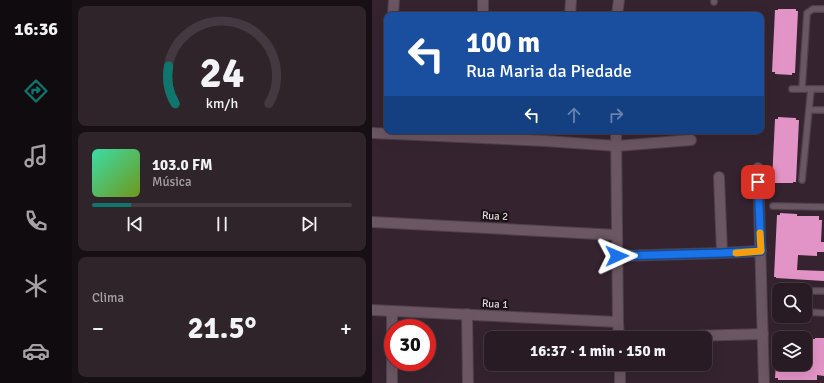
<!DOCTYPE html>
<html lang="pt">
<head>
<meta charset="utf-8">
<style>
  :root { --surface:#281b23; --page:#30242b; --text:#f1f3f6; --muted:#a5a1a6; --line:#443941; --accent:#0f766e }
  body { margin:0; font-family:Signika,sans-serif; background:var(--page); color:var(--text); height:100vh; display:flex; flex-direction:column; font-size:15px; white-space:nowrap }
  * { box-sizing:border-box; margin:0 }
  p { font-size:13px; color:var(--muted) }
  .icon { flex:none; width:22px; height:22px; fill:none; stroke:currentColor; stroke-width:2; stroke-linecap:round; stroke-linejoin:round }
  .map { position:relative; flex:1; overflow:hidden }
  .panel { display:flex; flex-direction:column; gap:6px; padding:6px; background:#160f13; width:300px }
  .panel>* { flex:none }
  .top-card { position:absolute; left:12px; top:12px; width:380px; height:122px; border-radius:8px; box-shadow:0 4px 16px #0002,0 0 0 1px var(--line); background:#1a4fa0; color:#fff; overflow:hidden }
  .fabs { position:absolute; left:400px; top:283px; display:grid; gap:8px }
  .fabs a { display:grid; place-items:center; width:40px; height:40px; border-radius:8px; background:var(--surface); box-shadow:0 4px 16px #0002,0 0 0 1px var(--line); font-size:20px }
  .speed { position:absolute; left:12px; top:319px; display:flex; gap:8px; font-size:20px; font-weight:700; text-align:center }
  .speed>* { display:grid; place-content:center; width:52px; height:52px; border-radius:50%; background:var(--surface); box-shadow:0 4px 16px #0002,0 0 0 1px var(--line); line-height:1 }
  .speed .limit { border:6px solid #d22; background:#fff; color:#111 }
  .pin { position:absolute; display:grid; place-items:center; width:34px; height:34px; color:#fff; margin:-17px; border-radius:8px; box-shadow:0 2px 6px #0006 }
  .me { position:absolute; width:44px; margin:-22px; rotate:89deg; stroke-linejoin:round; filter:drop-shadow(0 0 3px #0008) }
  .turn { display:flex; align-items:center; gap:14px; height:84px; padding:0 16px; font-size:18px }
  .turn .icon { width:52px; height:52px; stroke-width:2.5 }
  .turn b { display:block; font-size:28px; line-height:34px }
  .lanes { display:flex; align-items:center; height:38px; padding:0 16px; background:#0003; justify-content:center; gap:20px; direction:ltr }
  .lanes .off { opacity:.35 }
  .big { font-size:30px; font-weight:800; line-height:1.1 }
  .panel .widget { flex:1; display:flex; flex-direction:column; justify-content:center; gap:6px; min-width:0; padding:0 14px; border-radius:8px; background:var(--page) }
  .panel .dial { align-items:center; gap:0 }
  .dial svg { height:104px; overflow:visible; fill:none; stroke:var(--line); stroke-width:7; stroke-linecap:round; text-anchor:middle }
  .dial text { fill:var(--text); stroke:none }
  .song { display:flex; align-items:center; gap:12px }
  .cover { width:48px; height:48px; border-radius:6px; background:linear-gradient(135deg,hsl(160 70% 55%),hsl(80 70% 35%)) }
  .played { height:4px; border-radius:2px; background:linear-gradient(90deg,var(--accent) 15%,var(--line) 15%) }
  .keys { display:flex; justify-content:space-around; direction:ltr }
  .heat { display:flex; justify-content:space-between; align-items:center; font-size:22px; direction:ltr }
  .trip { position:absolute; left:112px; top:331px; width:228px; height:40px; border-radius:8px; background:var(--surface); box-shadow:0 4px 16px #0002,0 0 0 1px var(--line); font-weight:800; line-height:40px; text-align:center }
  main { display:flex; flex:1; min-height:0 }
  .tabs { display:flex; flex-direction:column; width:72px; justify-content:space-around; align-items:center; background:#100b0e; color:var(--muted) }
  .tabs .icon { width:28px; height:28px }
  .tabs .selected { color:var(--accent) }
  .tabs b { font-size:18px; color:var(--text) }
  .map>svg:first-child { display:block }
  .building { fill:#e394c7 }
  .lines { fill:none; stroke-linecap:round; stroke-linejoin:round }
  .service-casing { stroke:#4f414a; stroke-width:8 }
  .minor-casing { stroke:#4f414a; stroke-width:12 }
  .service { stroke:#6b5663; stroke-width:5.5 }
  .minor { stroke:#6b5663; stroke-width:10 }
  .route-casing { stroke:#114b97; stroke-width:10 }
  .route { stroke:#1a73e8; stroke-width:7 }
  .slow { stroke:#f59e0b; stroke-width:7 }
  .labels { text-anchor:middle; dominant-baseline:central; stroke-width:4; stroke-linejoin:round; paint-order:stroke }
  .street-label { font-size:11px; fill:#e0d4db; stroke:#181015 }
</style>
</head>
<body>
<main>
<nav class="tabs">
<b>16:36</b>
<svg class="icon selected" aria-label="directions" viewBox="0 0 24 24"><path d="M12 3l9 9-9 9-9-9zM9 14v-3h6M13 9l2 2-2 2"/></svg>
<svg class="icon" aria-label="music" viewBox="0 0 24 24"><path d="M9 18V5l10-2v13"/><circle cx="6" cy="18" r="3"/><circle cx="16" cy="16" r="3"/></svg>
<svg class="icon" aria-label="phone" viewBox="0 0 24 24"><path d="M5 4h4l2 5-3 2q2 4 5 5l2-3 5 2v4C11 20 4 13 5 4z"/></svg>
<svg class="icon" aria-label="climate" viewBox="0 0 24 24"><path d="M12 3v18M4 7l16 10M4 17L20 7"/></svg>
<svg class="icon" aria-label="car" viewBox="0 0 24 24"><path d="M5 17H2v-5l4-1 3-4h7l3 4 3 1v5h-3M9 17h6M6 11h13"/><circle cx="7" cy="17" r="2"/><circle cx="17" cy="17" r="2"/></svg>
</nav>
<section class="panel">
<div class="widget dial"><svg viewBox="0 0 100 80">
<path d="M14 69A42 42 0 1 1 86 69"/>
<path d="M14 69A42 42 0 0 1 9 40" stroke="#0f766e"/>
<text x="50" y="56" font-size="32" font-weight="700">24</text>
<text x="50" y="72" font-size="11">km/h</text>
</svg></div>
<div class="widget">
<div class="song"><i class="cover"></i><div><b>103.0 FM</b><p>Música</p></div></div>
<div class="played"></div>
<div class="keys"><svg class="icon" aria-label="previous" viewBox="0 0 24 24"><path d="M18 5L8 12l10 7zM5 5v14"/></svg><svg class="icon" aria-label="pause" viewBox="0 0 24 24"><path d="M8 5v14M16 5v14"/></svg><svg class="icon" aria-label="next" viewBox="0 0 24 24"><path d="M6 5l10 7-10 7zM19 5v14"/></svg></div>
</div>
<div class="widget"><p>Clima</p>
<div class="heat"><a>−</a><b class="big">21.5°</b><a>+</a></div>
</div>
</section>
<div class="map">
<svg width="452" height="383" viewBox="0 0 452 383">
  <rect width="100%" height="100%" fill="#35242f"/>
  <g class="building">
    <path d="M406,9H424V11H426L423,73H420V75L403,74V72H400L403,10H406Z"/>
    <path d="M406,117L424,118V120H427L424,182H421V183H403V181H400L403,119H406Z"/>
    <path d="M408,213L425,214V216H447V220H450L449,242H452V252H445V256L426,255L425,270L452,271V281L404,278V277H402L405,215H408Z"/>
    <path d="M443,338H452V376L445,375V380H406V378H403L404,363L438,364L440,339H443Z"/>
  </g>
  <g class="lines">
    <defs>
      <g id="service">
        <path d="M342,2V0"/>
        <path d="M420,89H452"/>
        <path d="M430,89L435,13L441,9H452"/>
        <path d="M437,110H452"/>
        <path d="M430,180L439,89"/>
        <path d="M401,206L452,207"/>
        <path d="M433,291H452"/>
        <path d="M433,312L452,313"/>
      </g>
      <g id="minor">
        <path d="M21,15L22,0"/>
        <path d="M111,15V0"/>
        <path d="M198,15L199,0"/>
        <path d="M245,15L247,0"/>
        <path d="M244,131L246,322L247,338"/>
        <path d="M0,133L174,141L245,146L319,140"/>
        <path d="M386,168L392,383"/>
        <path d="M347,177L350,253"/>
        <path d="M0,222L245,235"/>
        <path d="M245,256L350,253L389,251"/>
        <path d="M0,310L246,322"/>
        <path d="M95,314L96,383"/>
        <path d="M247,338L391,334"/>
        <path d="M248,364V383"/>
        <path d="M20,383V311"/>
      </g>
    </defs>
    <use href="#service" class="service-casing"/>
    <use href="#minor" class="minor-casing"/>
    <use href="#service" class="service"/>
    <use href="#minor" class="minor"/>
  </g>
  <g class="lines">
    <defs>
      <path id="route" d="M245,256L350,253L389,251L386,182"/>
    </defs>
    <use href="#route" class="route-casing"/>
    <use href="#route" class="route"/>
    <path class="slow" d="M364,253L389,251L388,233"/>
  </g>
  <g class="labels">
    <g class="street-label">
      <text transform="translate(123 216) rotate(3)">Rua 2</text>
      <text transform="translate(123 304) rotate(3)">Rua 1</text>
    </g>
  </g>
</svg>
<div class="fabs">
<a><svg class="icon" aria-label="search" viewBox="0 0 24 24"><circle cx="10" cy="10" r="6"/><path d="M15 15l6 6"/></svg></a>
<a><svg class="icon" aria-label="layers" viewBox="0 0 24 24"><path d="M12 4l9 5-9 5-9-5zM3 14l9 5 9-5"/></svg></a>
</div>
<div class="speed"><div class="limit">30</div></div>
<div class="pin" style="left:386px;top:182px;background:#d93025"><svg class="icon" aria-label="arrive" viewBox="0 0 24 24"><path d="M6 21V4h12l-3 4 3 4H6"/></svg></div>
<svg class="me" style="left:245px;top:256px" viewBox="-20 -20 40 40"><path d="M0-17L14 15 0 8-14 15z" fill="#1a73e8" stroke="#fff" stroke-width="4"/></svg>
<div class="trip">16:37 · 1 min · 150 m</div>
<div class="top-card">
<div class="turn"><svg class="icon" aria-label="left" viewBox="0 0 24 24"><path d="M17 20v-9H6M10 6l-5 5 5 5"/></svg><div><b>100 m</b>Rua Maria da Piedade</div></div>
<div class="lanes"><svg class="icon" aria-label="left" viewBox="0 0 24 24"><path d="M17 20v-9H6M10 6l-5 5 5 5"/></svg><svg class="icon off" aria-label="ahead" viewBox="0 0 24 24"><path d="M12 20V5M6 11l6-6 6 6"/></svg><svg class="icon off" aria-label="right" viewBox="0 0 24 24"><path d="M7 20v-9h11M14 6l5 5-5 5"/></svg></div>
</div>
</div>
</main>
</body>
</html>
